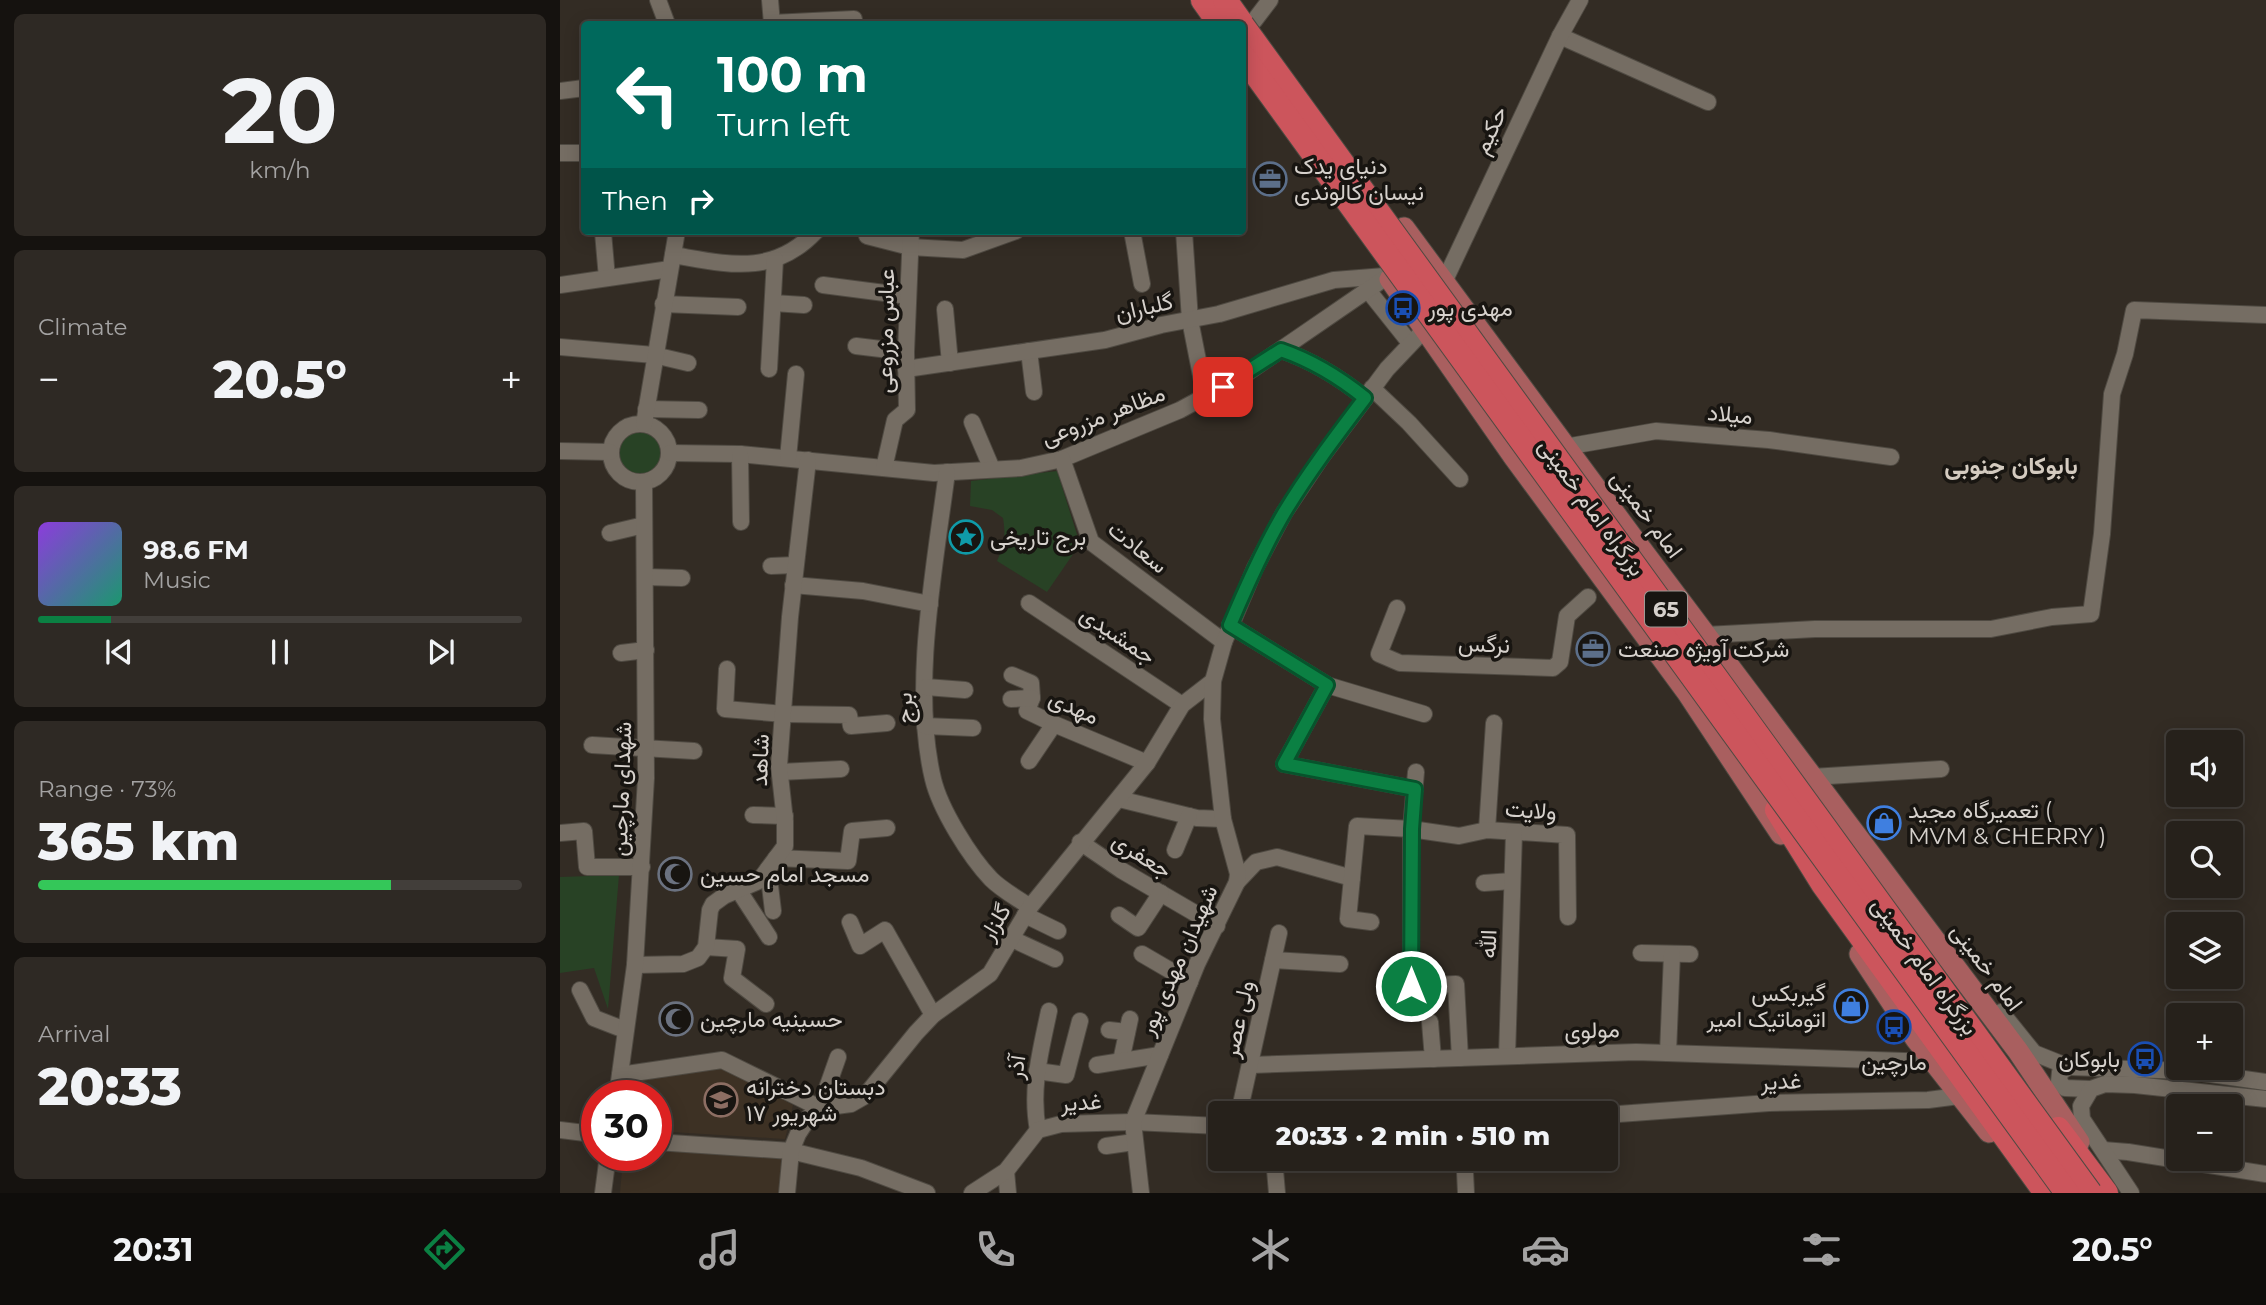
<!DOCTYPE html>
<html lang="en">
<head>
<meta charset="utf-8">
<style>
  :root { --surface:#26211b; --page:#2e2924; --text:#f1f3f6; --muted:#a4a3a3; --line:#423e3a; --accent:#0b8043 }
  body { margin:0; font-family:Montserrat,Vazirmatn,sans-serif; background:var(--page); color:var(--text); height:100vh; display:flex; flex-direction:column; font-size:26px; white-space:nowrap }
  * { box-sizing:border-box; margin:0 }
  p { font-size:23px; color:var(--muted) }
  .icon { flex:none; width:38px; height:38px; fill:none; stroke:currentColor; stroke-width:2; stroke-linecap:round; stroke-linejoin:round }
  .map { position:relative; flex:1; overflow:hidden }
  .side { display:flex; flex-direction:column; gap:14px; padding:14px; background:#15120f; width:560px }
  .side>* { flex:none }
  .top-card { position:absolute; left:21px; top:21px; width:665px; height:214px; border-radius:7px; box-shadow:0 4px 18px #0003,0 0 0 2px var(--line); background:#00695c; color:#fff; overflow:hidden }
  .fabs { position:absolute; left:1606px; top:730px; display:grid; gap:14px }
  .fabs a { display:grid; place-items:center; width:77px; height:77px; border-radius:7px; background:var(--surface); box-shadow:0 4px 18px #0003,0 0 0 2px var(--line); font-size:35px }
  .speed { position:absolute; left:21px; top:1080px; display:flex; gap:14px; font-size:35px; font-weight:700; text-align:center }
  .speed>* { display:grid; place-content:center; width:91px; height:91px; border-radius:50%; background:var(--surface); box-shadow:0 4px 18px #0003,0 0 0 2px var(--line); line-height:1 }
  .speed .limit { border:10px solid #d22; background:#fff; color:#111 }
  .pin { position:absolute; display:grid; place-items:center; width:60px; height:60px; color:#fff; margin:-30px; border-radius:14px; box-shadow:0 4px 10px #0006 }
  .me { position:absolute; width:77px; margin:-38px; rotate:0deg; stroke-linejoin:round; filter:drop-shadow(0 0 5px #0008) }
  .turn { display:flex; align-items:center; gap:24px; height:147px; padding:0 21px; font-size:32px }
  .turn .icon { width:91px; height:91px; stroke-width:2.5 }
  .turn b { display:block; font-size:49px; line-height:60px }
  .then { display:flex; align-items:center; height:66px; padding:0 21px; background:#0003; gap:14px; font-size:26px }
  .big { font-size:52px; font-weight:800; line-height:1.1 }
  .side .widget { flex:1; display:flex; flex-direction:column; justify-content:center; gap:10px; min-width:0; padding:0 24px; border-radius:10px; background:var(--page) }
  .side .dial { align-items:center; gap:0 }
  .dial b { font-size:91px; line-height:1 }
  .song { display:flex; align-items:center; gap:21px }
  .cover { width:84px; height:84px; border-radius:10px; background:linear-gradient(135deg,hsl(270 70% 55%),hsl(160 70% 35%)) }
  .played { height:7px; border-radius:4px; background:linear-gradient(90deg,var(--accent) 15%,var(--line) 15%) }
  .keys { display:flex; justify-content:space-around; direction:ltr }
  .heat { display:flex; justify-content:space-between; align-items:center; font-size:38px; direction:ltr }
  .charge { height:10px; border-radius:5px; background:linear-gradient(90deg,#34c759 73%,var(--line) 0) }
  .trip { position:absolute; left:648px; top:1101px; width:410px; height:70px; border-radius:7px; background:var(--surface); box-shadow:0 4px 18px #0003,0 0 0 2px var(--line); font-weight:800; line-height:70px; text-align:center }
  .tabs { display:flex; height:112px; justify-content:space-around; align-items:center; background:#0f0d0b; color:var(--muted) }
  .tabs .icon { width:49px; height:49px }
  .tabs .on { color:var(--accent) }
  .tabs b { font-size:32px; color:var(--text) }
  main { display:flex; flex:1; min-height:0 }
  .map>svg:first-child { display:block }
  .built { fill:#3d3124 }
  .green { fill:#284225 }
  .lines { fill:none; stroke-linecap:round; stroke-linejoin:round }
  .minor-casing { stroke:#4f4a42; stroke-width:18 }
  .major-casing { stroke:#4f4a42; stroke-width:23 }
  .highway-casing { stroke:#4f4a42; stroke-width:26 }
  .minor { stroke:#756d63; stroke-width:16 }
  .major { stroke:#a95f5f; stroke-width:21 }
  .highway { stroke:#cc555c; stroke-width:24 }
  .highway-bridge-casing { stroke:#4f4a42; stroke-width:26; stroke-linecap:butt }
  .highway-bridge { stroke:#cc555c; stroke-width:24 }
  .route-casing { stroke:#07532c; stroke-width:18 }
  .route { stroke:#0b8043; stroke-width:12 }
  .labels { text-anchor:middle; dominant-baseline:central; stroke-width:7; stroke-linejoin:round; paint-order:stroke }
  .shield { fill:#181511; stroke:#9d9994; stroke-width:2 }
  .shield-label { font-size:21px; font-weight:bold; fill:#d6d1cc }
  .street-label { font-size:23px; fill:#d6d1cc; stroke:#181511 }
  .poi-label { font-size:23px; fill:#d6d1cc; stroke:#181511; text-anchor:start }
  .neighbourhood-label { font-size:24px; font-weight:bold; fill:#d4cbc0; stroke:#181511 }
</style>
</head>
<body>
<main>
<section class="side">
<div class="widget dial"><b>20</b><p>km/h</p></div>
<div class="widget"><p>Climate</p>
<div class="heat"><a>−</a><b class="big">20.5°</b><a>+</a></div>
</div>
<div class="widget">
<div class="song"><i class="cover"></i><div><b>98.6 FM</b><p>Music</p></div></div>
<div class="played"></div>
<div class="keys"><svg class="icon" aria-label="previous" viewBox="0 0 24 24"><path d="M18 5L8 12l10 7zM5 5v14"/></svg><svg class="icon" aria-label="pause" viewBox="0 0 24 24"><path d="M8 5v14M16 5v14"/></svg><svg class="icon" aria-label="next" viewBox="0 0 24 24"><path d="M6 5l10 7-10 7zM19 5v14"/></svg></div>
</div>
<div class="widget"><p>Range · 73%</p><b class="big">365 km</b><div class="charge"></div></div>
<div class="widget"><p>Arrival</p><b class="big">20:33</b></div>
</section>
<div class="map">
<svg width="1706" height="1193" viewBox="0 0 1706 1193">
  <rect width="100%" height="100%" fill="#332c24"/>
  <g class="built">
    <path d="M163,1067L233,1105L225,1139L96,1131V1096H78L81,1080Z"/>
    <path d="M96,1148L224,1154L220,1193H60L63,1158L66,1155H96Z"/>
  </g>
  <g class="green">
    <circle cx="79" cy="453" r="22"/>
    <path d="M497,471L520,544L487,592L437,561C444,545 446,535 443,518L432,510L410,506L411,481Z"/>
    <path d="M59,875L48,1009L34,968L0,973V877Z"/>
  </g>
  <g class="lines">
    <defs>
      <g id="minor">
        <path d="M98,0L107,24"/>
        <path d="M210,0L212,24"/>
        <path d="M694,21L710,0"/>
        <path d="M212,23L294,19"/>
        <path d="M1000,36L1148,102"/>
        <path d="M0,91L24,88"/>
        <path d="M0,153H24"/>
        <path d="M572,231L582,284"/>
        <path d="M624,231L630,320L645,396"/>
        <path d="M43,232L47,278"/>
        <path d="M307,236L350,247L403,250L456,231"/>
        <path d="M113,255C167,264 213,277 256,231"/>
        <path d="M884,282L1000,36L1020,0"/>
        <path d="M0,285L110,269"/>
        <path d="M263,285L348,296"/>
        <path d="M807,289L850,343"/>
        <path d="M213,303L244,305"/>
        <path d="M103,304L178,307"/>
        <path d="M385,309L390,363"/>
        <path d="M296,346L346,352"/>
        <path d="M0,347L94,355L128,363"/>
        <path d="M721,350C753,361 779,377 805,398"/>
        <path d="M469,351L474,392"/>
        <path d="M209,369L215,259"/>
        <path d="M346,369L545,340L601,325L659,314L774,280L825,276"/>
        <path d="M812,388L849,423L900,479"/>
        <path d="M86,409L139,410"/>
        <path d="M412,422L432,469"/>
        <circle cx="80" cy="453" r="29"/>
        <path d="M84,424L117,231"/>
        <path d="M1005,447L1096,431L1209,440L1331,457"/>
        <path d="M0,451L50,452"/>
        <path d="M110,453L180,454L374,473L461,468L502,459L620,410L681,377L828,276"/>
        <path d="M180,454L181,522"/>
        <path d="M228,458L236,374"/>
        <path d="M502,459L531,542L664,642"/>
        <path d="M324,468L335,420L347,410L346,352L351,231"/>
        <path d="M387,472C375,566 351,687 373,779C380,809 410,857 431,879C442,890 457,898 470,907"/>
        <path d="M50,533L84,525"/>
        <path d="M211,566L235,565"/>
        <path d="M85,577L122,578"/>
        <path d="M233,585L303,591L370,604"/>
        <path d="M469,603L622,705"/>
        <path d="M837,608L819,654L840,663L993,668L1000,662L1007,616L1028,597"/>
        <path d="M670,625L767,685L864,714"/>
        <path d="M1145,635L1255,629H1431L1492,617L1531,614L1542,534L1552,394L1565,354L1574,310L1706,315"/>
        <path d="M61,653L86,650"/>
        <path d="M167,669L165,709L224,714L289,715L291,726L327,723"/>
        <path d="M452,675L471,683L472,698L467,711L494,724L587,763"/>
        <path d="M767,685L724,764L855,789"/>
        <path d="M366,687L405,690"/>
        <path d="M451,699L472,698"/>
        <path d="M365,726L413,728"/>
        <path d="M32,745L134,751"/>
        <path d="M469,761L494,724"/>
        <path d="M220,772L281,769"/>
        <path d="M856,772L851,829V986L896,984L900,1058"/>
        <path d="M1252,777L1381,769"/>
        <path d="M559,799L637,818L663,819"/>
        <path d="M193,815L225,816"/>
        <path d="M927,830L934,723"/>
        <path d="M0,833L24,831L27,867H82"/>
        <path d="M520,842L561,870L657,926"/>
        <path d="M615,850L629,816"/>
        <path d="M216,858L288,861L292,831L327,828"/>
        <path d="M208,869L213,911"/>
        <path d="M677,882L696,862L717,857L792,878"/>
        <path d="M924,883L952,881"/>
        <path d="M179,891L209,937"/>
        <path d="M465,915L498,931"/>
        <path d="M559,915L578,928L601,893"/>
        <path d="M290,922L300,946L325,930L373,1015"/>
        <path d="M811,922L788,919L797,826L851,829L899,836L927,830L1007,835L1008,917"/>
        <path d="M450,938L495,959"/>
        <path d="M146,947L177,949L172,978L206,1004"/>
        <path d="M1081,953L1130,954"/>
        <path d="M582,954L630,982"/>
        <path d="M713,960L780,964"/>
        <path d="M75,965L123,964L138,958L146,947L150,910L153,904L164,896L199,881L225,846V821L219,766L230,617L248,460"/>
        <path d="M20,990L34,1018L65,1030"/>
        <path d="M1441,1012L1474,1053L1509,1067L1629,1071L1706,1082"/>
        <path d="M870,1022L873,1059"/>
        <path d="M549,1030L567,1032"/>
        <path d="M1108,1053L1112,954"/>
        <path d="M947,1056L954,833"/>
        <path d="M561,1061L570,1019"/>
        <path d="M537,1065L600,1055"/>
        <path d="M691,1065L1076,1052L1374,1062"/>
        <path d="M1509,1067L1500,1072L1499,1082L1505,1088L1531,1089"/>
        <path d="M477,1071L506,1075L520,1021"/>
        <path d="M60,1075L162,1060L260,1108L278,1057"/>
        <path d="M57,1096L75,965L86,778L84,482"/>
        <path d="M679,1113L719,933"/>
        <path d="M1045,1115L1209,1103L1368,1100L1399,1096"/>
        <path d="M0,1130L33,1134"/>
        <path d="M478,1130C470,1089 481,1050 489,1011"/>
        <path d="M96,1142L231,1151L301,1168L367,1193"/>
        <path d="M546,1146L574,1142"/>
        <path d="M1543,1150L1568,1152L1706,1174"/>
        <path d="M714,1158L717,1193"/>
        <path d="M446,1171L448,1193"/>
        <path d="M905,1172L906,1193"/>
        <path d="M43,1193L48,1155"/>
        <path d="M227,1193L231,1151L238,1134L249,1117L260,1108L291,1104L305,1096L356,1033L373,1015L430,974L470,907L587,763L622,705L653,681"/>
        <path d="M412,1193L446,1171L478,1130L501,1124L573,1122L660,1126"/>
        <path d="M581,1193L573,1122L637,964L677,882L678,874L663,819L652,719L653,681L664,642L695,568L724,513L760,459L827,369L864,330"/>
        <path d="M1571,1193L1522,1119L1521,1106L1531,1089L1545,1084L1575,1085L1706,1099"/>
      </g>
      <g id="major">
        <path d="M844,228L1072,537L1458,1051L1519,1142"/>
        <path d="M830,279L954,457L1127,692L1221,834"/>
        <path d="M1300,954L1356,1039L1429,1132"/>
      </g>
      <g id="highway">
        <path d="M643,0L660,24"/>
        <path d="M665,0L682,24"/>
        <path d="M1217,810L1263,884L1486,1193"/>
        <path d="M1498,1129L1546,1193"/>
      </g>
    </defs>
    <use href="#minor" class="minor-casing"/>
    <use href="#major" class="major-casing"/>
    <use href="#highway" class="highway-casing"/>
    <use href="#minor" class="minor"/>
    <use href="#major" class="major"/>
    <use href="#highway" class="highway"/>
    <defs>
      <g id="highway-bridge">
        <path d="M682,25L1530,1193"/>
        <path d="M682,55L1507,1193"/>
      </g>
    </defs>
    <use href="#highway-bridge" class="highway-bridge-casing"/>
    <use href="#highway-bridge" class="highway-bridge"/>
  </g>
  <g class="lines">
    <defs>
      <path id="route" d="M663,387L721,350C753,361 779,377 805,398C777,435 748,473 724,513C703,549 686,587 670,625L767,685L724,764L855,789L852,829L851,986"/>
    </defs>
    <use href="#route" class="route-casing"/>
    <use href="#route" class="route"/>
  </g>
  <defs>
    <symbol id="office-ring" viewBox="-11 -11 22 22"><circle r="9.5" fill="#181511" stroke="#5c6f8a" stroke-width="1.5"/><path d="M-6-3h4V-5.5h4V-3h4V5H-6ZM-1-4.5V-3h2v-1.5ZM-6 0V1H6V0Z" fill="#5c6f8a"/></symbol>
    <symbol id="bus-ring" viewBox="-11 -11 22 22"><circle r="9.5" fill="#181511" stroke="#1a4fb4" stroke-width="1.5"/><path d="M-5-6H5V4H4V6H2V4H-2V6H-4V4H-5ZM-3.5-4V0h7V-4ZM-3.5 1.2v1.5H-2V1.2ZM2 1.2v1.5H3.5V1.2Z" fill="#1a4fb4"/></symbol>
    <symbol id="sight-ring" viewBox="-11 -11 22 22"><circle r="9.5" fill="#181511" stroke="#0f9aa8" stroke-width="1.5"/><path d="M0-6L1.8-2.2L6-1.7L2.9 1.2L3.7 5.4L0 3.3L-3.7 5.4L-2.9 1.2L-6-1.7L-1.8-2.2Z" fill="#0f9aa8"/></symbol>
    <symbol id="shop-ring" viewBox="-11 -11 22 22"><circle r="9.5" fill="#181511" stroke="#3f7fe0" stroke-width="1.5"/><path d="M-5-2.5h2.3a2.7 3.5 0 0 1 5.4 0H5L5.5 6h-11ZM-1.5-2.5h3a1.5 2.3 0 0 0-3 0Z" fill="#3f7fe0"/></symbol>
    <symbol id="mosque-ring" viewBox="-11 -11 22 22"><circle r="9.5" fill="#181511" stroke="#6b7280" stroke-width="1.5"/><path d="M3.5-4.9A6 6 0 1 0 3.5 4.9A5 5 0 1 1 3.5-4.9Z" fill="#6b7280"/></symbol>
    <symbol id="school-ring" viewBox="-11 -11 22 22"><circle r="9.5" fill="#181511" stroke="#8d6e63" stroke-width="1.5"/><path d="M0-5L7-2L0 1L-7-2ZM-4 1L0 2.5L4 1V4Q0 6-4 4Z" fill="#8d6e63"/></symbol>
  </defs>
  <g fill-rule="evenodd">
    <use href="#office-ring" x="691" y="160" width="38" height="38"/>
    <use href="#bus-ring" x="824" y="289" width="38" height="38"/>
    <use href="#sight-ring" x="387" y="518" width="38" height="38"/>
    <use href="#office-ring" x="1014" y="630" width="38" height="38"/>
    <use href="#shop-ring" x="1305" y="804" width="38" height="38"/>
    <use href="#mosque-ring" x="96" y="855" width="38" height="38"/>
    <use href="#shop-ring" x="1272" y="987" width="38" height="38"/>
    <use href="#mosque-ring" x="97" y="1000" width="38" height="38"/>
    <use href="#bus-ring" x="1315" y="1008" width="38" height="38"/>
    <use href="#bus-ring" x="1566" y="1040" width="38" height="38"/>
    <use href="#school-ring" x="142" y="1081" width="38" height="38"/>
  </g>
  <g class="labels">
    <rect class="shield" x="1085" y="591.5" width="42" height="35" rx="5"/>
    <g class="shield-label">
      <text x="1106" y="609">65</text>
    </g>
    <g class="street-label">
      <text transform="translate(930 130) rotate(-65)">حکیم</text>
      <text transform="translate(584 307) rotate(-13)">گلباران</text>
      <text transform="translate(325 331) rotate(-89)">عباس مزروعی</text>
      <text transform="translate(1170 414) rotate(5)">میلاد</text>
      <text transform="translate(543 415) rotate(-21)">مظاهر مزروعی</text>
      <text transform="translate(1032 507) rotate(54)">بزرگراه امام خمینی</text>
      <text transform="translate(1087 514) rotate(53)">امام خمینی</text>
      <text transform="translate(578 547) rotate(39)">سعادت</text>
      <text transform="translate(558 635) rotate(34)">جمشیدی</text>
      <text transform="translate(924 644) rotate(2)">نرگس</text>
      <text transform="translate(514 707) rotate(24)">مهدی</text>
      <text transform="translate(344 708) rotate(-91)">برج</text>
      <text transform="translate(200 760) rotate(-88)">شاهد</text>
      <text transform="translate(61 789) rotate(-88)">شهدای مارچین</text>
      <text transform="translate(971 810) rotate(4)">ولایت</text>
      <text transform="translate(582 855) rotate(32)">جعفری</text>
      <text transform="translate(435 922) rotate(-59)">گلزار</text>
      <text transform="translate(928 944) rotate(-88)">الله</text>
      <text transform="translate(618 960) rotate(-66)">شهیدان مهدی پور</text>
      <text transform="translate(1365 966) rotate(54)">بزرگراه امام خمینی</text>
      <text transform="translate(1427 967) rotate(53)">امام خمینی</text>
      <text transform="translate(678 1019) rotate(-78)">ولی عصر</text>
      <text transform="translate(1032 1030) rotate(-2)">مولوی</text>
      <text transform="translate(456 1067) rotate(-82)">آذر</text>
      <text transform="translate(1221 1081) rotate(-2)">غدیر</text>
      <text transform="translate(521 1102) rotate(-3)">غدیر</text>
    </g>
    <g class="poi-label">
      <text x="734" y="166">دنیای یدک<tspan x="734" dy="26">نیسان کالوندی</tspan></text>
      <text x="868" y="308">مهدی پور</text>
      <text x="430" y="537">برج تاریخی</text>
      <text x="1058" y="649">شرکت آویژه صنعت</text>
      <text x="1348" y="810">تعمیرگاه مجید (<tspan x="1348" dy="26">MVM &amp; CHERRY )</tspan></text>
      <text x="140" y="874">مسجد امام حسین</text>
      <text x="1266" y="993" text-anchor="end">گیربکس<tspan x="1266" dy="26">اتوماتیک امیر</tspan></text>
      <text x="140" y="1019">حسینیه مارچین</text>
      <text x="1560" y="1059" text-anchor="end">بابوکان</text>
      <text x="1334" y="1062" text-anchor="middle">مارچین</text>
      <text x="186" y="1087">دبستان دخترانه<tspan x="186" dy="26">۱۷ شهریور</tspan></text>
    </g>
    <g class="neighbourhood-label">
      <text x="1451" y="465">بابوکان جنوبی</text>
    </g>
  </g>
</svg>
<div class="fabs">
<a><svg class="icon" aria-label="sound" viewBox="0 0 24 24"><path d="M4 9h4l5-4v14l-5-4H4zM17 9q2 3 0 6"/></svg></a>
<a><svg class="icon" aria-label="search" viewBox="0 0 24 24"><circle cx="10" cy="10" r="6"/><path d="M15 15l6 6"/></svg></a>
<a><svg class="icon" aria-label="layers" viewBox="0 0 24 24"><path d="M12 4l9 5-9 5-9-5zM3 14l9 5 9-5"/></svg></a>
<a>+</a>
<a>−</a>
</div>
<div class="speed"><div class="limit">30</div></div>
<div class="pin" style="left:663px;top:387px;background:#d93025"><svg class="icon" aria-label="arrive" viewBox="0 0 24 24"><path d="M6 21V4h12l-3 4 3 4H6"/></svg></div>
<svg class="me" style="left:851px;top:986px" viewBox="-20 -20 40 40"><circle r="17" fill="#0b8043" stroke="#fff" stroke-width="3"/><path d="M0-11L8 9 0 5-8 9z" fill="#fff"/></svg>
<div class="trip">20:33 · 2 min · 510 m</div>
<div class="top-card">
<div class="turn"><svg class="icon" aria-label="left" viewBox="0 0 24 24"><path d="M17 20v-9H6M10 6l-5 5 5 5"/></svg><div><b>100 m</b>Turn left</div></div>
<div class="then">Then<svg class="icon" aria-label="right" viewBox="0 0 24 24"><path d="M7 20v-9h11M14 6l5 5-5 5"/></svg></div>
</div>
</div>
</main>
<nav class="tabs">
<b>20:31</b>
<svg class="icon on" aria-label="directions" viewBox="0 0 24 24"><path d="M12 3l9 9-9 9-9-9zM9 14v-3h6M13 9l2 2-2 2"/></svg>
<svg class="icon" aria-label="music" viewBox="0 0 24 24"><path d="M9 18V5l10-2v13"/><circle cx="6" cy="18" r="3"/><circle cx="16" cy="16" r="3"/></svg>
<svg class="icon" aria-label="phone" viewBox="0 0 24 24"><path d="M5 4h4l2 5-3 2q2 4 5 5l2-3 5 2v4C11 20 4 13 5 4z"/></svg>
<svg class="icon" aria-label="climate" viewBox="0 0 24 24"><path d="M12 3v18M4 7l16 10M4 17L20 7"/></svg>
<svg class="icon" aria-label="car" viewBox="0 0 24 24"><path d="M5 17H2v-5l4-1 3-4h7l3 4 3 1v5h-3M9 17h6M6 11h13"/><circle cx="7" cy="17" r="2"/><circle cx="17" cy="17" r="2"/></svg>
<svg class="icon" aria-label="filters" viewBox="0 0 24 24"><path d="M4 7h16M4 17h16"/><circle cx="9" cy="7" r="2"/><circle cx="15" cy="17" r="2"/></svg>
<b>20.5°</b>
</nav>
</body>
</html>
